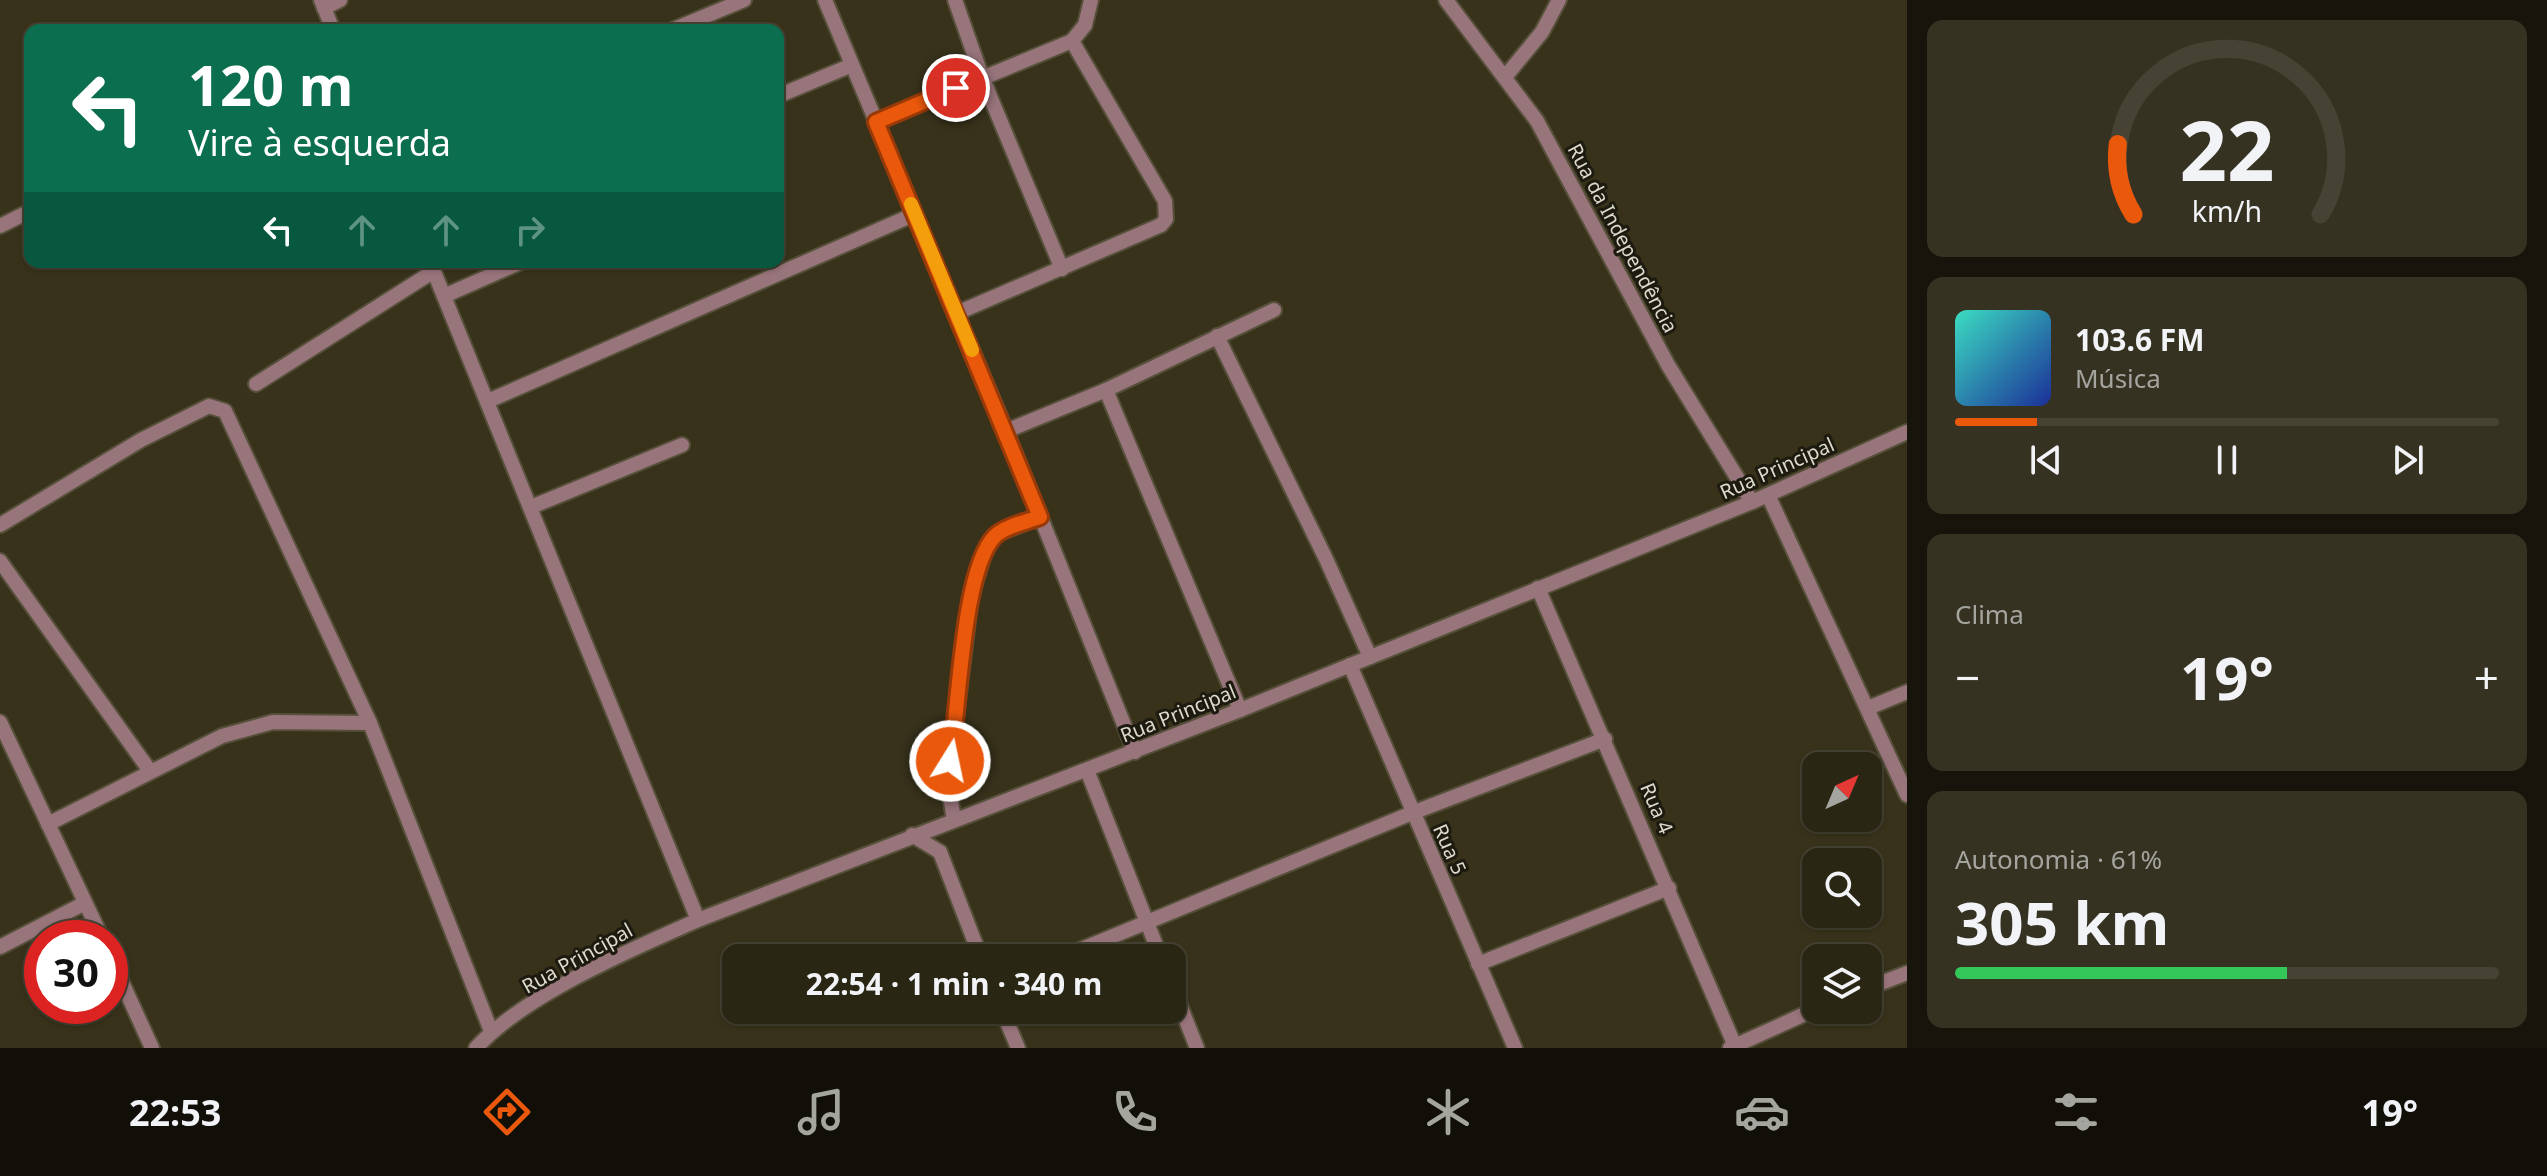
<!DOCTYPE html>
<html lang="pt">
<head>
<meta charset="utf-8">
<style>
  :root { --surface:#2a2614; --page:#363222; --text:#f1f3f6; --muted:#a5a5a0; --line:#464334; --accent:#ea580c }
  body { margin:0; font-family:"Noto Sans",sans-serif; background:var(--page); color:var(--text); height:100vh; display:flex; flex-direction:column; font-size:30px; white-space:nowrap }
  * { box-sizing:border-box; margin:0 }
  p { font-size:26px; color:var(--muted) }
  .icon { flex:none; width:44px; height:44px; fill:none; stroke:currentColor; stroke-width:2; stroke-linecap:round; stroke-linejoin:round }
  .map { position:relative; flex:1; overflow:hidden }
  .panel { display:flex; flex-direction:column; gap:20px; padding:20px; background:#17150b; width:640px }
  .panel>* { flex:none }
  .top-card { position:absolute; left:24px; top:24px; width:760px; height:244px; border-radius:16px; box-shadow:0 2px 6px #0004,0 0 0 2px var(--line); background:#0b6e4f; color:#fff; overflow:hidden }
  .needle { width:52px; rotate:44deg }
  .fabs { position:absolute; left:1802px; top:752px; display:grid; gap:16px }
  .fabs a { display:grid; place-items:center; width:80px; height:80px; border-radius:16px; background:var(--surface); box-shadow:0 2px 6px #0004,0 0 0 2px var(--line); font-size:40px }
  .speed { position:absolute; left:24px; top:920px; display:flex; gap:16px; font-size:40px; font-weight:700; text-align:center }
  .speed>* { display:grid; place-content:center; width:104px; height:104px; border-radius:50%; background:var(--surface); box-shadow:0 2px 6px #0004,0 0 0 2px var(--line); line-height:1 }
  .speed .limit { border:12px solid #d22; background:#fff; color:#111 }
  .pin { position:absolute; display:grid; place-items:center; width:68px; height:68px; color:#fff; margin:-34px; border:4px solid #fff; border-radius:50%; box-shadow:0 2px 8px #0007 }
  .me { position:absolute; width:88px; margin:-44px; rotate:10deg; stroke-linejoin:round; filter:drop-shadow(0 0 6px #0008) }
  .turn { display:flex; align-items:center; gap:28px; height:168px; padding:0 32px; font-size:36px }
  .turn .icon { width:104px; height:104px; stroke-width:2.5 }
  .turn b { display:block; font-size:56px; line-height:68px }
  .lanes { display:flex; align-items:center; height:76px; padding:0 32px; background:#0003; justify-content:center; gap:40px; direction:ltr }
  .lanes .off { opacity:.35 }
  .big { font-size:60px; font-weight:700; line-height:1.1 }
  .panel .tile { flex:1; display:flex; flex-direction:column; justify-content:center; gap:12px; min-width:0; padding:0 28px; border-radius:16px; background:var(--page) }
  .panel .dial { align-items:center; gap:0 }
  .dial svg { height:208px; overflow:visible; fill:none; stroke:var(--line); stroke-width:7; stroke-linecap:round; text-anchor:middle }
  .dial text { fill:var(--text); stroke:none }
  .song { display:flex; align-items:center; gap:24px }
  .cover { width:96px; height:96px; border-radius:12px; background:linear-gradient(135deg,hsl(170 70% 55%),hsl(230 70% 35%)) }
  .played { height:8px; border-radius:4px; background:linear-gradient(90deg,var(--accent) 15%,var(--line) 15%) }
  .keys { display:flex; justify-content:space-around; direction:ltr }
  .heat { display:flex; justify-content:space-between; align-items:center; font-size:44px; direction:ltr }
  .charge { height:12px; border-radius:6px; background:linear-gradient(90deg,#34c759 61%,var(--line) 0) }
  .trip { position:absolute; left:722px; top:944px; width:464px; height:80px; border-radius:16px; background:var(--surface); box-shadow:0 2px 6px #0004,0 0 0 2px var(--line); font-weight:700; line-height:80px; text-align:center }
  .dock { display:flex; height:128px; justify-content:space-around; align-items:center; background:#110f08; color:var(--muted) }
  .dock .icon { width:56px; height:56px }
  .dock .active { color:var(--accent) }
  .dock b { font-size:36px; color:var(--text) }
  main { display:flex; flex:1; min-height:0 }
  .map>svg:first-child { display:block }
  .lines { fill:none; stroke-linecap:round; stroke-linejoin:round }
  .minor-casing { stroke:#56503b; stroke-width:18 }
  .minor { stroke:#98747b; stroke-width:14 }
  .route-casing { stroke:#983908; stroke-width:20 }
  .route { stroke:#ea580c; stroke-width:14 }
  .slow { stroke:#f59e0b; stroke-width:14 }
  .labels { text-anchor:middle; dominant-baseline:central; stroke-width:6; stroke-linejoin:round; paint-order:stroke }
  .street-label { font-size:20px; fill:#dddacc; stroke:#1d1a10 }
</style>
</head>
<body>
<main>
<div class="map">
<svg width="1907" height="1048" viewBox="0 0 1907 1048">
  <rect width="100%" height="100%" fill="#38321b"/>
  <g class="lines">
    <defs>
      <g id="minor">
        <path d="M321,0L333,30"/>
        <path d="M825,0L1006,431L1135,752"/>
        <path d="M955,0L982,77L1062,269"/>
        <path d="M1446,0L1537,121L1668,365L1752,502"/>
        <path d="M324,8L340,0"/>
        <path d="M672,30L744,0"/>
        <path d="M1505,77L1542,32L1559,0"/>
        <path d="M778,96L852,65"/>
        <path d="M876,122L1072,41L1085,25L1091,0"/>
        <path d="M0,226L30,211"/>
        <path d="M430,262L698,920"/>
        <path d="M444,296L521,262"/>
        <path d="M957,313L1161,225L1166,219L1165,201L1072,41"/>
        <path d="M1217,336L1326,559L1370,657"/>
        <path d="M256,384L434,271"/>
        <path d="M1106,390L1240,710"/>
        <path d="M488,401L915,214"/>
        <path d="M1006,431L1106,390L1274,310"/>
        <path d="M1768,495L1907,795"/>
        <path d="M531,507L682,445"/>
        <path d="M0,525L141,440L209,406L225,411L370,723L491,1031"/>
        <path d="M0,561L150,771"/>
        <path d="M1538,588L1735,1046"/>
        <path d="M1350,665L1515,1048"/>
        <path d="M1868,708L1907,692"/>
        <path d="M0,722L102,938"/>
        <path d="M1087,770L1161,958"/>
        <path d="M954,820L948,783L971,596L987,545L997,534L1040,517"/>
        <path d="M48,824L222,736L273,722L370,723"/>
        <path d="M912,835L940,852"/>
        <path d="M940,852L981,958"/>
        <path d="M0,947L85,903"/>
        <path d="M110,956L152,1048"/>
        <path d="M1060,958L1412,813L1605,739"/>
        <path d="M1478,964L1669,888"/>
        <path d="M1172,985L1197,1048"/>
        <path d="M1868,988L1907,973"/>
        <path d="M1002,1010L1018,1048"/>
        <path d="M476,1048C524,995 632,949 698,920L1240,710L1752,502L1907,432"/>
        <path d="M1730,1048L1816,1009"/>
      </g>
    </defs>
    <use href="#minor" class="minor-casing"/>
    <use href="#minor" class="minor"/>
  </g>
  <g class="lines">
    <defs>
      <path id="route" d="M950,761C959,711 962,569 995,536C1005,526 1026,522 1040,517L876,122L956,88"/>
    </defs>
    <use href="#route" class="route-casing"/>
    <use href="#route" class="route"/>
    <path class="slow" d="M911,204L972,350"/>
  </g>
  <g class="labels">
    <g class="street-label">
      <text transform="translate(1623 238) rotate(62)">Rua da Independência</text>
      <text transform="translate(1777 468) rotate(-24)">Rua Principal</text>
      <text transform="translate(1178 713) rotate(-22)">Rua Principal</text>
      <text transform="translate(1657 808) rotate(67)">Rua 4</text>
      <text transform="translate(1450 849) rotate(66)">Rua 5</text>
      <text transform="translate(577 958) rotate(-29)">Rua Principal</text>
    </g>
  </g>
</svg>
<div class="fabs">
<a><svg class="needle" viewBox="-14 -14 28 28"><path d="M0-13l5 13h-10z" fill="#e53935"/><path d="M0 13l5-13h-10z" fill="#a5a5a0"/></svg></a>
<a><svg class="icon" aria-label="search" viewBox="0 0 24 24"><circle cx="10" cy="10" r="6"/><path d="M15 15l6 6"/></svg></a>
<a><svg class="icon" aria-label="layers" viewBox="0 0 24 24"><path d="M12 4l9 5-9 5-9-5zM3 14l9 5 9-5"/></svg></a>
</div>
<div class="speed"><div class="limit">30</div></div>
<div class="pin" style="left:956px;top:88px;background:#d93025"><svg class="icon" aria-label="arrive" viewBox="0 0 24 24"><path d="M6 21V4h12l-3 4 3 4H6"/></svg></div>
<svg class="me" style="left:950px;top:761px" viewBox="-20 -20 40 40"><circle r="17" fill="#ea580c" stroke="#fff" stroke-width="3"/><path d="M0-11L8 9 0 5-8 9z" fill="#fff"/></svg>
<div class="trip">22:54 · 1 min · 340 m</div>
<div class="top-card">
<div class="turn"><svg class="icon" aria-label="left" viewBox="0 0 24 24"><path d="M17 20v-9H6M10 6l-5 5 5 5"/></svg><div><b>120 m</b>Vire à esquerda</div></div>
<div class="lanes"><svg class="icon" aria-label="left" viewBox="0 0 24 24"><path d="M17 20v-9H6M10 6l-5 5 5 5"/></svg><svg class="icon off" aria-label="ahead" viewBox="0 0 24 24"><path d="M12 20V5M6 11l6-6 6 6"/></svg><svg class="icon off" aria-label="ahead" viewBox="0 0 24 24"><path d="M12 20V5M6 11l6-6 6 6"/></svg><svg class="icon off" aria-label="right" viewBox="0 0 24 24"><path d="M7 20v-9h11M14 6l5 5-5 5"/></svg></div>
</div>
</div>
<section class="panel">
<div class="tile dial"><svg viewBox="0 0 100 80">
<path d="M14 69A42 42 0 1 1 86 69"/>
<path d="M14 69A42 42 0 0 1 8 42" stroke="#ea580c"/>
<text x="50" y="56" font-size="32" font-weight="700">22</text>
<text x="50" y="72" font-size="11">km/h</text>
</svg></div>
<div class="tile">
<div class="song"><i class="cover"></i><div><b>103.6 FM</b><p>Música</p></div></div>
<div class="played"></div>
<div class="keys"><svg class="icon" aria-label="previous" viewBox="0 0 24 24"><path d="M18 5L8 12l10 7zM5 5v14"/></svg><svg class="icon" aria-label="pause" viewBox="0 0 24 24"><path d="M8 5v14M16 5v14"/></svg><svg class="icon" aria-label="next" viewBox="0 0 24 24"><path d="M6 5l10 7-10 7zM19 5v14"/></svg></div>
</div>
<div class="tile"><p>Clima</p>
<div class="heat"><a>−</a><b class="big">19°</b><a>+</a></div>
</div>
<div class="tile"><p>Autonomia · 61%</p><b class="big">305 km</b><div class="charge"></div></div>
</section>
</main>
<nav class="dock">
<b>22:53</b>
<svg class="icon active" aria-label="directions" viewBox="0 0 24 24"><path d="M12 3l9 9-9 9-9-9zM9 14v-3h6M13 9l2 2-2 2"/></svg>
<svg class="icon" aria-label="music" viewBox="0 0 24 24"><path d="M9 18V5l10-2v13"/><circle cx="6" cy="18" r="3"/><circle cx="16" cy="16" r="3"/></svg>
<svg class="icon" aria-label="phone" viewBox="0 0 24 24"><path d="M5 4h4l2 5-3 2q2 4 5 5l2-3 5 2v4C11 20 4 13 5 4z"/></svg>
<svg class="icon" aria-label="climate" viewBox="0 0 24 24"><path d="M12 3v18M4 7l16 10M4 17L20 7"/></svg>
<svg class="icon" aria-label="car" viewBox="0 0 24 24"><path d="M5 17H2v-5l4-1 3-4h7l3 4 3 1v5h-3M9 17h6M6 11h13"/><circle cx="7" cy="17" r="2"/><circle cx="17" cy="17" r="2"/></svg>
<svg class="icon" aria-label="filters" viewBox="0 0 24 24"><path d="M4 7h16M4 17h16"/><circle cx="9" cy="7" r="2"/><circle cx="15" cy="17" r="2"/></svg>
<b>19°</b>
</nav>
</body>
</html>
